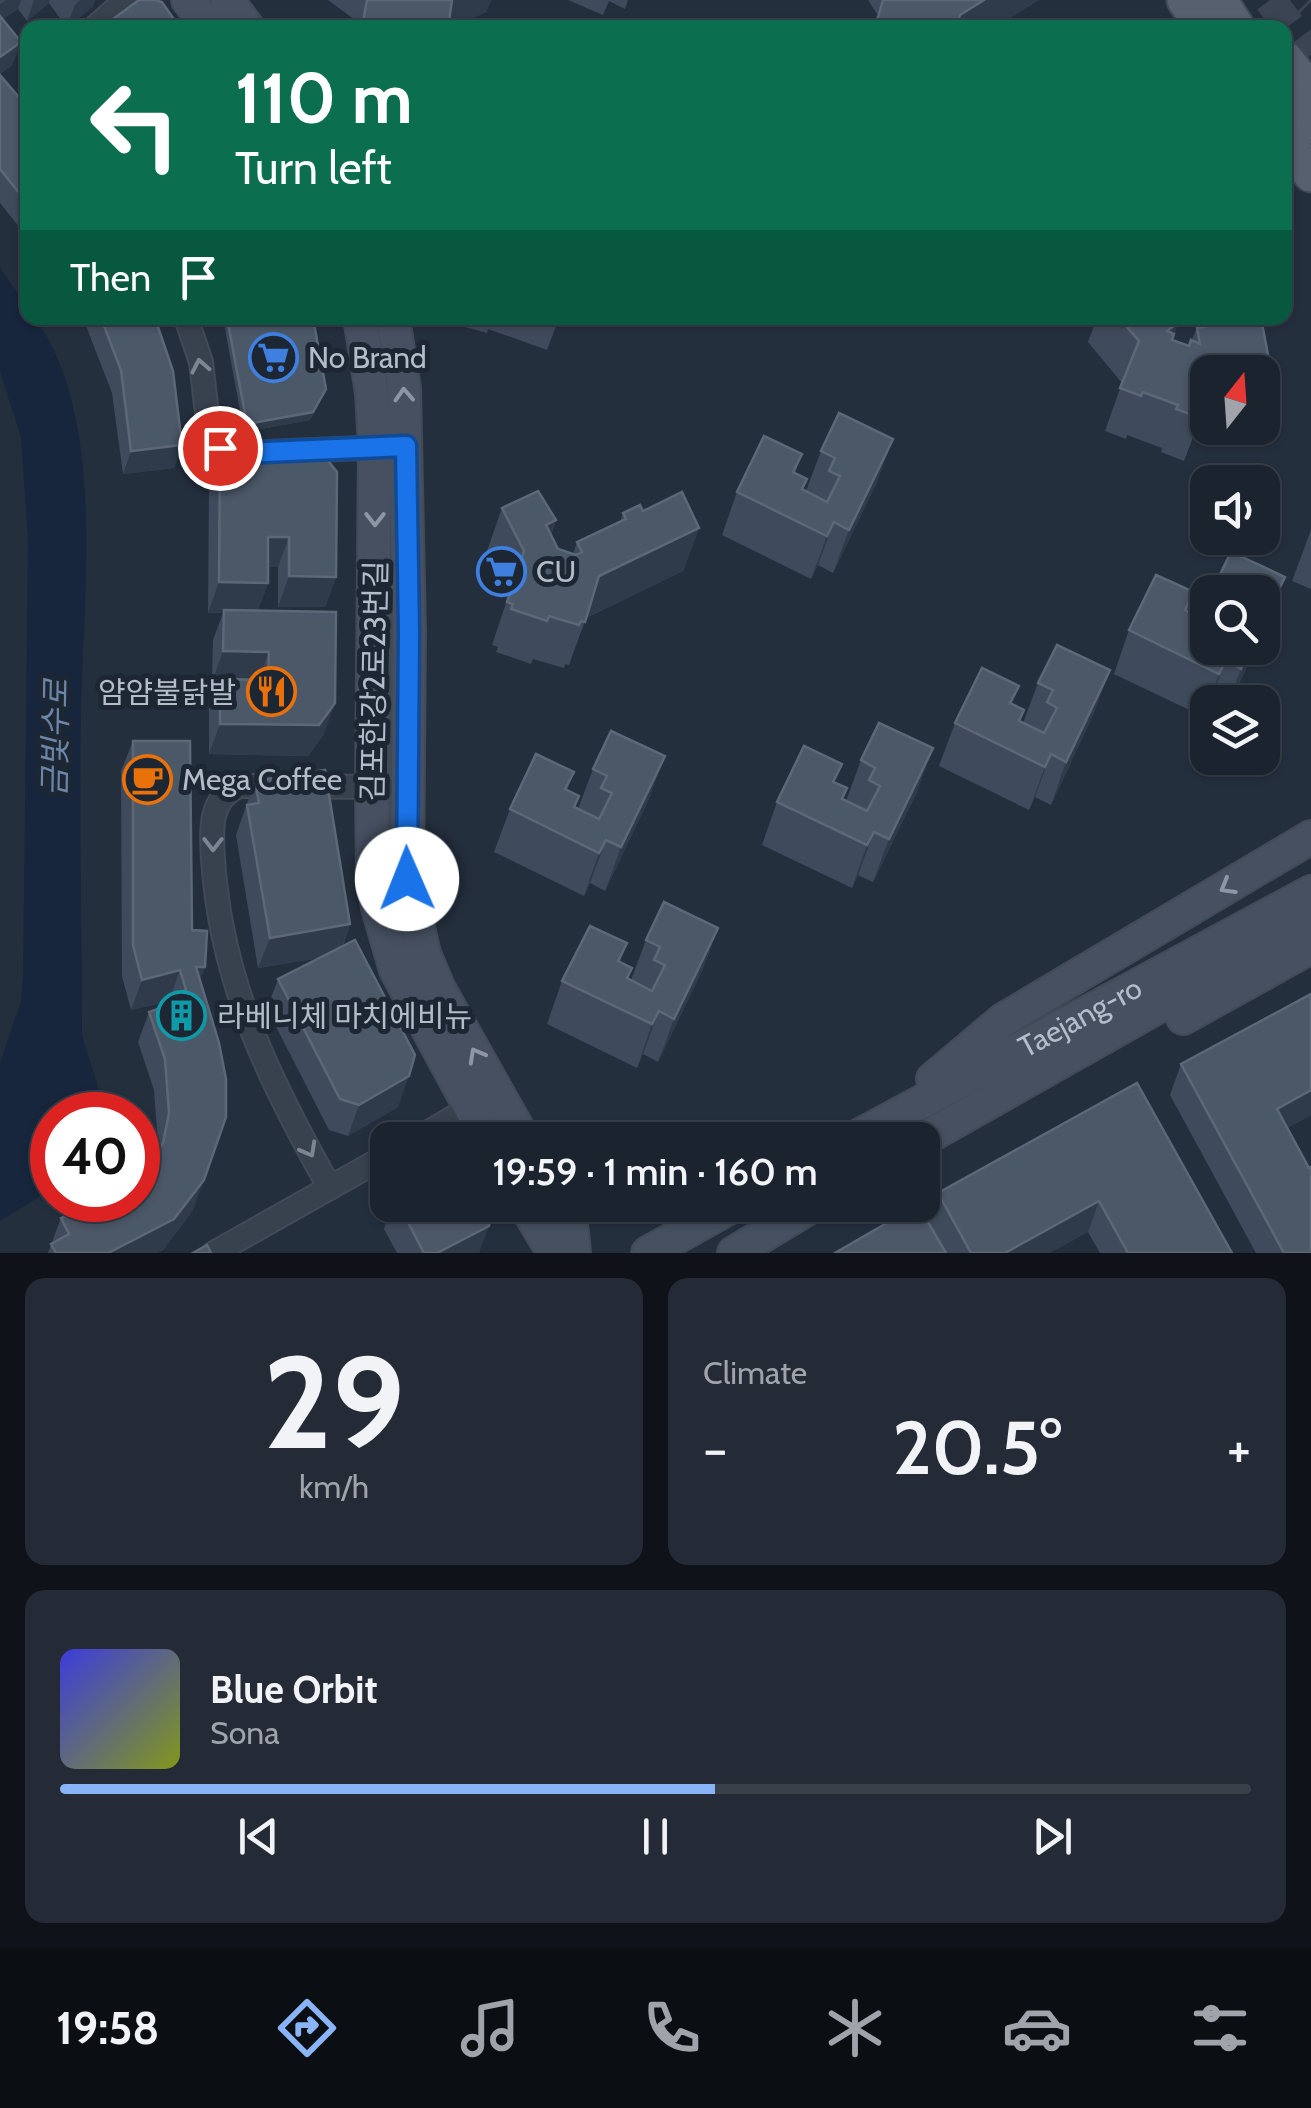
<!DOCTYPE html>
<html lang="en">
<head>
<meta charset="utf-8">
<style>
  :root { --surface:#1b232e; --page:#242b36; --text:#f1f3f6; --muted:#a0a4aa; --line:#39404a; --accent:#8ab4f8 }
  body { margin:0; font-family:Cabin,"Noto Sans KR",sans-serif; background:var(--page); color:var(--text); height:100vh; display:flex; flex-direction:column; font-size:38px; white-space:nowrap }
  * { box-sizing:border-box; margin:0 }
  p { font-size:32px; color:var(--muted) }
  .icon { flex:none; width:55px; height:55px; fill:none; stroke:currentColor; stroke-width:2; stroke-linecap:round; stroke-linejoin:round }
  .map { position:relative; height:1253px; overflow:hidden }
  .details { display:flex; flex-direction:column; gap:25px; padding:25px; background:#0f1319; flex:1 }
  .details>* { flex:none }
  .hud { position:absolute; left:20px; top:20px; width:1272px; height:305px; border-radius:20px; box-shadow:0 2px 8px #0004,0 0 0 2px var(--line); background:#0b6e4f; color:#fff; overflow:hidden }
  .needle { width:65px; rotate:17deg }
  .controls { position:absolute; left:1190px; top:355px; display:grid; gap:20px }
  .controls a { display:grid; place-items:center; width:90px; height:90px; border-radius:20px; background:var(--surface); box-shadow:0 2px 8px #0004,0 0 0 2px var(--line); font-size:50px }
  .speed { position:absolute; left:30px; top:1092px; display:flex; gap:20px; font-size:50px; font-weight:700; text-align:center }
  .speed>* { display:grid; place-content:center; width:130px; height:130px; border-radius:50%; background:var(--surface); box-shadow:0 2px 8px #0004,0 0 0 2px var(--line); line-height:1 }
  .speed .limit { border:15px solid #d22; background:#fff; color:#111 }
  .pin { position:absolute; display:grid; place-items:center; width:85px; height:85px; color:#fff; margin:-42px; border:5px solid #fff; border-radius:50%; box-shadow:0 2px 10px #0007 }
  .me { position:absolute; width:110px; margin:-55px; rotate:359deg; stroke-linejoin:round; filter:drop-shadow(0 0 8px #0008) }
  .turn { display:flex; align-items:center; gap:35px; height:210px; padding:0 50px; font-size:45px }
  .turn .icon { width:130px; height:130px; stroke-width:2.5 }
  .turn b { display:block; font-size:70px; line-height:85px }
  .then { display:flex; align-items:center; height:95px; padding:0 50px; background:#0003; gap:20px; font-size:38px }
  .big { font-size:75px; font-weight:600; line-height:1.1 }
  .details .widget { flex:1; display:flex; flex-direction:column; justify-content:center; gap:15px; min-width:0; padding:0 35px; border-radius:20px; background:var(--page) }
  .details .dial { align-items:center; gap:0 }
  .dial b { font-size:130px; line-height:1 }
  .song { display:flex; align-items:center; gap:30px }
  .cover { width:120px; height:120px; border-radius:15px; background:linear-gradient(135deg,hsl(240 70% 55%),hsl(70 70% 35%)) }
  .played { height:10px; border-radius:5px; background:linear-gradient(90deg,var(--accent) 55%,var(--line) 55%) }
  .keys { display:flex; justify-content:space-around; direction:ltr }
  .heat { display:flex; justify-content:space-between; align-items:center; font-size:55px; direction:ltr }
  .details .tiles { flex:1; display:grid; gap:25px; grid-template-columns:1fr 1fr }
  .widget:last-child { grid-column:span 2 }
  .trip { position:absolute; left:370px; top:1122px; width:570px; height:100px; border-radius:20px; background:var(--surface); box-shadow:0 2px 8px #0004,0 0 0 2px var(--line); font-weight:600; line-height:100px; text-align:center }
  .tabs { display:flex; height:160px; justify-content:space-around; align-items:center; background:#0b0e12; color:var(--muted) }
  .tabs .icon { width:70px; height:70px }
  .tabs .active { color:var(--accent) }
  .tabs b { font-size:45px; color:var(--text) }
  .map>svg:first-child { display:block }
  .water { fill:#17263c }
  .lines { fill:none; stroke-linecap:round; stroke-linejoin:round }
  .secondary-tunnel { stroke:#3a4453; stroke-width:32; stroke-dasharray:32 16; stroke-linecap:butt }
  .street-casing { stroke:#414a57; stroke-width:26 }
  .secondary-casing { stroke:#414a57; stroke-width:36 }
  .primary-casing { stroke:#414a57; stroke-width:39 }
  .street { stroke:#38414e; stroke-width:22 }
  .secondary { stroke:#465061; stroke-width:32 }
  .primary { stroke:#56606e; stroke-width:35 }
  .wall { fill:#3f4b5c }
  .shaded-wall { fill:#2f3b4b }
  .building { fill:#4b5868; stroke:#5c6777; stroke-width:2.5 }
  .oneway { stroke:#7c8592 }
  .oneway2 { stroke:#8e96a5 }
  .route-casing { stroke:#114b97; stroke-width:25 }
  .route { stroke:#1a73e8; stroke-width:18 }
  .labels { text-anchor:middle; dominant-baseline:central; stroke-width:10; stroke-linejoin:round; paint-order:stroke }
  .poi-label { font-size:30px; fill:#b4bcc9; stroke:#1d2633; text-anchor:start }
  .street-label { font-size:30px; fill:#b4bcc9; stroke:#1d2633 }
  .water-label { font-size:32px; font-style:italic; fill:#6d86a8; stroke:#1d2633 }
</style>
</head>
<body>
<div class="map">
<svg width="1311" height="1253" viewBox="0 0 1311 1253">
  <rect width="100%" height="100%" fill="#242f3e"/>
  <path class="water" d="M0,268L27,306L28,318H35C107,418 83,594 81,712C79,819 82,926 82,1033C87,1061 104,1086 99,1115H52V1189L0,1221V1063L21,1001L23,975L28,541L21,438L0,372Z"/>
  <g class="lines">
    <g class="secondary-tunnel">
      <path d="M1270,0L1311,55"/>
      <path d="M1309,0L1311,2"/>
    </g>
    <defs>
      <g id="street">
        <path d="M94,28L126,0"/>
        <path d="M186,318L201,362L209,431L220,448L240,453L387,447"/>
        <path d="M415,1140L470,1108"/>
        <path d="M330,1188C270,1082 221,983 213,859C211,830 209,798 239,786L383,787"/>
        <path d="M214,1253L388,1155"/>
      </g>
      <g id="secondary">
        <path d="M188,0L210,28"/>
        <path d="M227,0L248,28"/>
        <path d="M360,318L372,393L375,447L372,787L373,877L378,908L396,970L488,1140"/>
        <path d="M393,318L404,388L409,632L407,879L424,954L439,989L524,1140"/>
        <path d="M1183,1018L1311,947"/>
        <path d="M933,1079L1003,1020L1311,837"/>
        <path id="s1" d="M851,1140L1311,892"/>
        <path d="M922,1140L1311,920"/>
        <path d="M525,1205L554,1253"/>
        <path d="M561,1205L571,1223L574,1253"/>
        <path d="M648,1253L734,1205"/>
        <path d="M734,1253L813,1205"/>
      </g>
      <g id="primary">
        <path d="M1185,0L1204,28"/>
        <path d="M1219,0L1237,28"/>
        <path d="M1285,59L1311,92"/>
        <path d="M1285,91L1311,126"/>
        <path d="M1285,140L1311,174"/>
      </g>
    </defs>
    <use href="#street" class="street-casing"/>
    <use href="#secondary" class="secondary-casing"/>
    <use href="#primary" class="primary-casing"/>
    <use href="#street" class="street"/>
    <use href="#secondary" class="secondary"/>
    <use href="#primary" class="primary"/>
  </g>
  <g class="wall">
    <path d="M0,0H95L92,7L67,28L49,3L27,21L18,9L3,19L21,42L12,65L0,74Z"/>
    <path d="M328,0H491L486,12L451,28H354L355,20Z"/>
    <path d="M568,0H628L625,9L609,1L603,15Z"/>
    <path d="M868,0H1039L994,28H873L877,14Z"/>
    <path d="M0,75L28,108V238L0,203Z"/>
    <path d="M83,318H155L182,445L174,468L123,474L112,393Z"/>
    <path d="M223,318H313L326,389L310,420L244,432Z"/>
    <path d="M468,318H559L547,350L488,329L487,333L465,327Z"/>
    <path d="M1097,318H1176L1172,340L1189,346L1197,328L1269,360L1208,413L1202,414L1184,461L1161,452L1162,448L1127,435L1126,439L1105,431L1122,383L1088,342Z"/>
    <path d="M839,413L877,482L833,573L818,565L811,579L722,535L737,492L802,454L795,473L807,479L803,490L806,491L821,451Z"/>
    <path d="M220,456L336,577L325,607H278V567H268V583L258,610L324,734L308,756L209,754V709L219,682H212L213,640L223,613H208L209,486Z"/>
    <path d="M502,508L556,520L551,535L558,549L573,554L577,542L620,522L623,513L643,511L699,528L683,571L586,618L569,665L565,664L564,668L533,659L531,664L496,652L498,647L492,645L509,594L487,551Z"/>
    <path d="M1311,530V589L1292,581Z"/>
    <path d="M1194,592L1187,611L1195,628L1198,630L1208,604V648H1256L1230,702H1208V709L1204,717L1114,674L1129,630Z"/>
    <path d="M1038,683L1094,713L1051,805L1035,797L1029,810L939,766L955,723L1019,686L1012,704L1020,721L1023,723Z"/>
    <path d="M879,723L917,792L873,882L858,875L852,888L762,845L777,802L835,782L847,788L843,799L846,801L861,760Z"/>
    <path d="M133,741L192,930L205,967L200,980L193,1210L163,1250L157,1253H48L61,1218L138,1200L149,1164L156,1154L158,1144L154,1090L138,1042L149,1012L163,1007L165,1002L131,1010L122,976L121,771Z"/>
    <path d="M593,769L649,799L605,891L590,883L584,896L494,852L510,809L574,772L567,790L579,796L575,807L578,809Z"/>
    <path d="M255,781L350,924L343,946L398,1107L348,1136L329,1130L267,1009L278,979L319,958L258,968L236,835Z"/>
    <path d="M718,928L702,971L658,1062L643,1054L637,1068L547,1024L562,981L627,943L620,962L628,979L631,980L646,940Z"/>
    <path d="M1311,994V1115L1287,1128L1311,1253H1256L1170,1095L1181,1064Z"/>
    <path d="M1137,1083L1232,1253H1100L1088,1232L1049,1253H835L928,1222L938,1193Z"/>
    <path d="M388,1172V1196L382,1186Z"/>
    <path d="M392,1205H492L479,1253H397L384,1229Z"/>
  </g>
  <g class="shaded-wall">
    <path d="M6,0H21L18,9L0,21V4Z"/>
    <path d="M34,0H50L49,3L27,21Z"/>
    <path d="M80,0H95L92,7L66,28L75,5Z"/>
    <path d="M450,0H491L486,12L451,28H440Z"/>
    <path d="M984,0H1039L994,28H955L960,15Z"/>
    <path d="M21,42L12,65L0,74V57Z"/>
    <path d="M1179,322L1159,377L1167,331Z"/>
    <path d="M1269,360L1262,378V372H1216L1217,371Z"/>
    <path d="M326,389L310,420L244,432L247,424Z"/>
    <path d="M1208,397V413L1201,414Z"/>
    <path d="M893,439L877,482L833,573L849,530Z"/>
    <path d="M182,445L174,468L123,474L131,451Z"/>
    <path d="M556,520L540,563L546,525Z"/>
    <path d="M834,522L818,565L811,579L827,536Z"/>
    <path d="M699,528L683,571L583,619L599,576Z"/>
    <path d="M268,537H289L278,567H257Z"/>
    <path d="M289,576L336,577L325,607H278Z"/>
    <path d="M1285,577L1269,620L1262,634V624Z"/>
    <path d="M219,582L268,583L257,613H208Z"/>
    <path d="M1251,648H1256L1229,702L1241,669Z"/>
    <path d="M223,651L269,652L258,683L212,682Z"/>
    <path d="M1226,660L1210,702H1209L1219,674Z"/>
    <path d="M1110,670L1094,713L1051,805L1066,762Z"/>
    <path d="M335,703L324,734L308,756L209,754L220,724Z"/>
    <path d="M933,748L917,792L873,882L889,839Z"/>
    <path d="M1051,754L1035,797L1029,810L1045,767Z"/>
    <path d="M665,756L649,799L605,891L621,847Z"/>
    <path d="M874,832L858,875L852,888L867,845Z"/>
    <path d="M606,840L590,883L584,896L599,853Z"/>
    <path d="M350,924L339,955L258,968L270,938Z"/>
    <path d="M718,928L702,971L658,1062L674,1019Z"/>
    <path d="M196,967H205L194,997Z"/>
    <path d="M180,970L169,1001L167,997L165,1002L131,1010L142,980Z"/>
    <path d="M659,1011L643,1054L637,1068L652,1024Z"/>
    <path d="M409,1076L398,1107L348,1136L359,1105Z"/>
    <path d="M1311,1090V1115L1266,1139L1277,1109Z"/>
    <path d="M204,1180L193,1210L163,1250L157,1253H108Z"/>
    <path d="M1099,1201L1088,1232L1049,1253H1005Z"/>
    <path d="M489,1226L479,1253H437Z"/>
  </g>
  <g class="building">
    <path d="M139,0H155L162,2L180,28H101Z"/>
    <path d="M367,0H452L448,28L362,27Z"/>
    <path d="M883,0H984L960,15L956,28H882L876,25Z"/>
    <path d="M0,16L21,42L0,57Z"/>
    <path d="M0,75L28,108V204L0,169Z"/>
    <path d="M101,318H155L173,371L182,445L131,451L121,370Z"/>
    <path d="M227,318H313L326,389L313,412L247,424Z"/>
    <path d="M1119,318H1176L1179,322L1167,331L1174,334L1172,340L1189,346L1191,340L1200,344L1197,328L1252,318H1261L1269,360L1217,371L1216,372H1208V397L1200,418L1176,409L1178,405L1143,392L1141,396L1120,388L1139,341Z"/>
    <path d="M839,413L893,439L849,530L834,522L827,536L737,492L764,436L802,454L793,472L807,479L802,489L827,502L840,476L829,471L835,458L821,451Z"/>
    <path d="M220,456L325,457L337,472L336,577L289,576V537H268V583L219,582Z"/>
    <path d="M538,491L556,520L546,525L558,549L576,555L582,552L577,542L626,519L623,513L640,505L643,511L682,492L699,528L599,576L585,622L581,621L579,625L549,616L547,621L511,609L513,604L507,602L524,551L502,508Z"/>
    <path d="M1231,552L1285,577L1262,624V592H1219L1213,589Z"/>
    <path d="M1156,575L1194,592L1185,610L1199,617L1194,627L1208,634V648H1251L1241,669L1226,660L1219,674L1129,630Z"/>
    <path d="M224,610L336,612L335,703L319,725L220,724V679L268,680L269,652L223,651Z"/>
    <path d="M1057,645L1110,670L1066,762L1051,754L1045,767L955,723L982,668L1019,686L1010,703L1024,710L1019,721L1044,733L1057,708L1047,702L1053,690L1038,683Z"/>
    <path d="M879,723L933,748L889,839L874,832L867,845L777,802L804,746L842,764L833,782L847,788L842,799L867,811L880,786L869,780L875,768L861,760Z"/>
    <path d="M611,731L665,756L621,847L606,840L599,853L510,809L536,754L574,772L565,789L579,796L574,807L599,819L612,793L601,788L607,776L593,769Z"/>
    <path d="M133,741H190L192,930L207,931L205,967H196L219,1043L226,1079V1117L204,1180L174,1219L108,1253H56L51,1244L69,1234L61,1218L99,1200H138V1174L149,1164L163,1143L169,1113L165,1059L149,1012L169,1005L167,997L186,990L180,970L142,980L133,945Z"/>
    <path d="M325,770L350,924L270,938L247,805L259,803L255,781Z"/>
    <path d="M664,902L718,928L674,1019L659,1011L652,1024L562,981L590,926L627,943L618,961L632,968L627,978L652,991L665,965L654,960L660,947L646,940Z"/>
    <path d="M355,940L415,1055L409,1076L359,1105L340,1099L278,979Z"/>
    <path d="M1311,994V1090L1277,1109L1309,1168L1311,1167V1253H1284L1181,1064Z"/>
    <path d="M1137,1083L1232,1253H1128L1099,1201L1005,1253H971L938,1193Z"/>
    <path d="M460,1121L470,1140H423Z"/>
    <path d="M399,1205H492L489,1226L437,1253H424Z"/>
    <path d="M918,1205L946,1253H835Z"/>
    <path d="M207,1245L211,1253H193Z"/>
  </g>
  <defs><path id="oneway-chevron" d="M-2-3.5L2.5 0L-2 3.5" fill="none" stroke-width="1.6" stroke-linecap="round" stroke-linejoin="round" transform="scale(2.5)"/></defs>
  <g class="oneway">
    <use href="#oneway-chevron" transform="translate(200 366) rotate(-101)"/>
    <use href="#oneway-chevron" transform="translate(213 844) rotate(90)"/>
    <use href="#oneway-chevron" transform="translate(309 1150) rotate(61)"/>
  </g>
  <g class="oneway2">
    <use href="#oneway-chevron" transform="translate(404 395) rotate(-93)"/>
    <use href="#oneway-chevron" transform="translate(375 519) rotate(90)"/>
    <use href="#oneway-chevron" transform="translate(1227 887) rotate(150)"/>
    <use href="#oneway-chevron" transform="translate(476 1055) rotate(-119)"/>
  </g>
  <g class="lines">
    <defs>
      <path id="route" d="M220,448L240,453L406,446L409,632L407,879"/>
    </defs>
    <use href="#route" class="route-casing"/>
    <use href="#route" class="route"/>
  </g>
  <defs>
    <symbol id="supermarket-ring" viewBox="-11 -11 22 22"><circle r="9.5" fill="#1d2633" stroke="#3f7fe0" stroke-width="1.5"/><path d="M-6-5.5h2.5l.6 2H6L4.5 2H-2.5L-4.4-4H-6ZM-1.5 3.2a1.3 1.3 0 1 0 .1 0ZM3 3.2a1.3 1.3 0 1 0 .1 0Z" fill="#3f7fe0"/></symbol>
    <symbol id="restaurant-ring" viewBox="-11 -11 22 22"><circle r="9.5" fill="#1d2633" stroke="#e8710a" stroke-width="1.5"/><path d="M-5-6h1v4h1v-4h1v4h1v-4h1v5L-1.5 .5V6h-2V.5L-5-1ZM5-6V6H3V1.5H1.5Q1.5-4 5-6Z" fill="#e8710a"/></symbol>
    <symbol id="cafe-ring" viewBox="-11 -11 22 22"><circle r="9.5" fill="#1d2633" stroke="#e8710a" stroke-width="1.5"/><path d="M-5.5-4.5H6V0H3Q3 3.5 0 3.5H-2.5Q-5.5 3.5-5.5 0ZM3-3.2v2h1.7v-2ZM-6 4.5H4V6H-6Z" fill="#e8710a"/></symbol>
    <symbol id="building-ring" viewBox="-11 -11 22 22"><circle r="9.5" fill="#1d2633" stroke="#0f9aa8" stroke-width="1.5"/><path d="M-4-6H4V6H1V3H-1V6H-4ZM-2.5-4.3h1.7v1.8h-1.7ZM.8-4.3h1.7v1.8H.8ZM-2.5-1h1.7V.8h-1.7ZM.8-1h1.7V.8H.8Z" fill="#0f9aa8"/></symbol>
  </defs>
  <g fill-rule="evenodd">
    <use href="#supermarket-ring" x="246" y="330" width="55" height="55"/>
    <use href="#supermarket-ring" x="474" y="544" width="55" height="55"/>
    <use href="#restaurant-ring" x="244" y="664" width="55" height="55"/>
    <use href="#cafe-ring" x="120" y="752" width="55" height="55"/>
    <use href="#building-ring" x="154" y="988" width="55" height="55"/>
  </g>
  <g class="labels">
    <g class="poi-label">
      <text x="308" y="357">No Brand</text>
      <text x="536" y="571">CU</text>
      <text x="236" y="692" text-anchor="end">얌얌불닭발</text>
      <text x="182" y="779">Mega Coffee</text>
      <text x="217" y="1016">라베니체 마치에비뉴</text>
    </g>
    <g class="street-label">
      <text transform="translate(374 681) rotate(-89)">김포한강2로23번길</text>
      <text stroke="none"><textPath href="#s1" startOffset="260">Taejang-ro</textPath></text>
    </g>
    <g class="water-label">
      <text transform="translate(55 738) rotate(-89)">금빛수로</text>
    </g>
  </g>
</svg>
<div class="controls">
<a><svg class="needle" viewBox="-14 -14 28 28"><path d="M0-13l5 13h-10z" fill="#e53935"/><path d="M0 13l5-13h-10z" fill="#a0a4aa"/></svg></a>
<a><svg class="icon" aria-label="sound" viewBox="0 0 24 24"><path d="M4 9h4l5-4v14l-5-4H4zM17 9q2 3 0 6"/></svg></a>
<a><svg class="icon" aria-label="search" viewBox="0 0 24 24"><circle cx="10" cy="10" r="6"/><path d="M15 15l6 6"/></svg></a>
<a><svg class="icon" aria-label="layers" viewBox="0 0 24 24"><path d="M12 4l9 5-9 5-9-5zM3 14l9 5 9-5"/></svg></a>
</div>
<div class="speed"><div class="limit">40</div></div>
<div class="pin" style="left:220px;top:448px;background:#d93025"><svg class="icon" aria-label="arrive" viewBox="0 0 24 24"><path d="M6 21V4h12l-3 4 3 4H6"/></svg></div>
<svg class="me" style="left:407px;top:879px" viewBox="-20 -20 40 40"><circle r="19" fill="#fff"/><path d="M0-13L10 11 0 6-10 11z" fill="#1a73e8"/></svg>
<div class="trip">19:59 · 1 min · 160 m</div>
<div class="hud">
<div class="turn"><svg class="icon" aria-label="left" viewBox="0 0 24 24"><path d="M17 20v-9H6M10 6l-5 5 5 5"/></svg><div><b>110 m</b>Turn left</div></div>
<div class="then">Then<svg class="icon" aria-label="arrive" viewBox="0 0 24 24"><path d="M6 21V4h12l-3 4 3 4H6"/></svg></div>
</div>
</div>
<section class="details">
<div class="tiles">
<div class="widget dial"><b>29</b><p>km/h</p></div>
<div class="widget"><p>Climate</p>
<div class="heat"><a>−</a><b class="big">20.5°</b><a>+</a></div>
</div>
<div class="widget">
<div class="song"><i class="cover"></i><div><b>Blue Orbit</b><p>Sona</p></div></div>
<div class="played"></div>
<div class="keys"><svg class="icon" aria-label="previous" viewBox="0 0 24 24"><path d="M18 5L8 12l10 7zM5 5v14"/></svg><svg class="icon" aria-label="pause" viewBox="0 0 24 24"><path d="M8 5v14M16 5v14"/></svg><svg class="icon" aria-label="next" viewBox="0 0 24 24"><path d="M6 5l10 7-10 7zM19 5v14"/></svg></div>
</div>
</div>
</section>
<nav class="tabs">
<b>19:58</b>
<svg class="icon active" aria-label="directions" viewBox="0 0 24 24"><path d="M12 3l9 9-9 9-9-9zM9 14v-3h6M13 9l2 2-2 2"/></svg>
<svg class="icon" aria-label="music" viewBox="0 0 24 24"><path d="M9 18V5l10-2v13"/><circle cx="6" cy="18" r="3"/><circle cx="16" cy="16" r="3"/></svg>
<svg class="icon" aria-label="phone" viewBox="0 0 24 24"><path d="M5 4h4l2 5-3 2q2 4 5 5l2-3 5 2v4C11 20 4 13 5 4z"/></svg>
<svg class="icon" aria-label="climate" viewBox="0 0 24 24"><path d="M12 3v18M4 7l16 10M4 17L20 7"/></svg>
<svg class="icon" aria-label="car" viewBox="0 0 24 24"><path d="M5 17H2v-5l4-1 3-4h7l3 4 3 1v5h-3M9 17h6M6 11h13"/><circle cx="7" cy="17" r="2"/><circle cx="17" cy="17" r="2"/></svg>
<svg class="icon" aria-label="filters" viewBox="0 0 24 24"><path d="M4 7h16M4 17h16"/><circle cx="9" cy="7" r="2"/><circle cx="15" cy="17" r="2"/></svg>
</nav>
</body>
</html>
